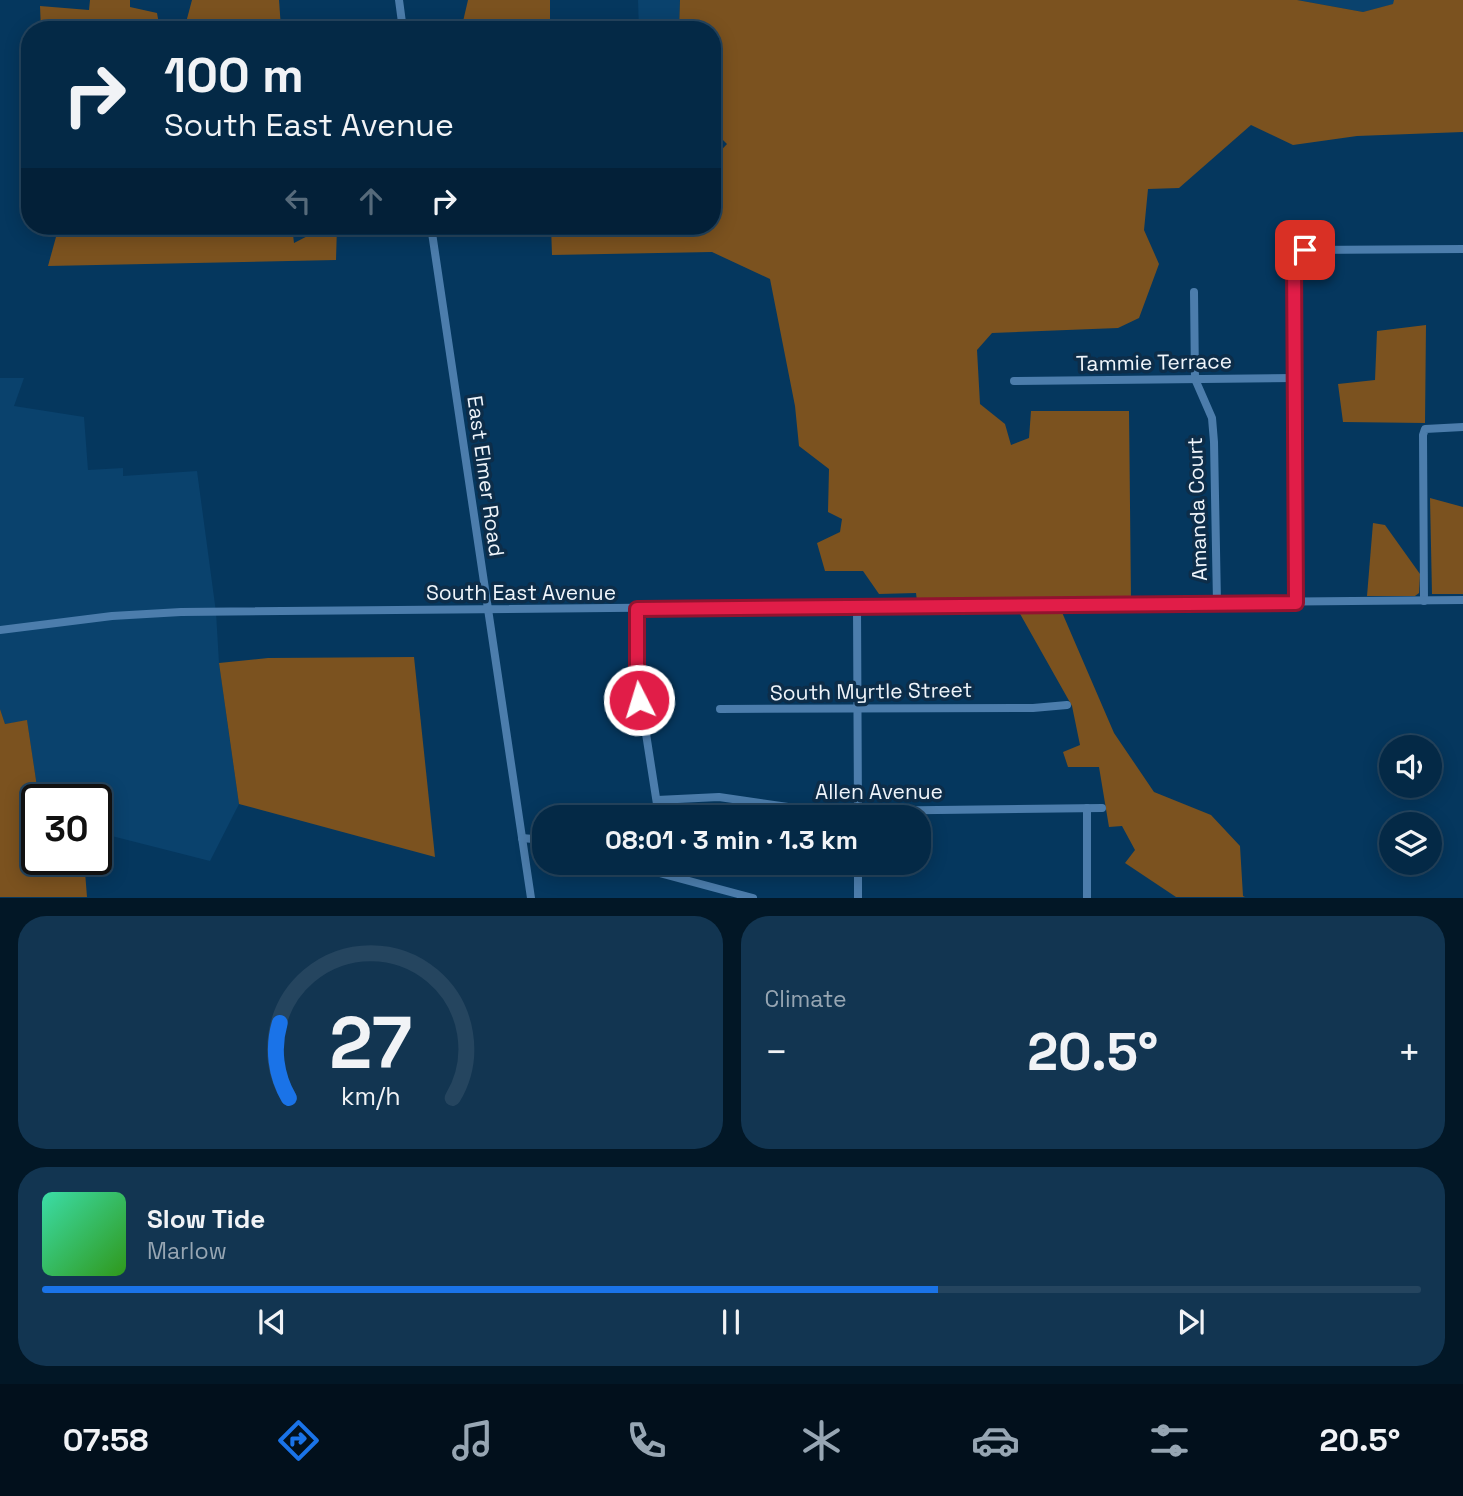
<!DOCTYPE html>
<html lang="en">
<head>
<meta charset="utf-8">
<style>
  :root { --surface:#042946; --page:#123551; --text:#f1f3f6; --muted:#97a6b3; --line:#25455f; --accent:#1a73e8 }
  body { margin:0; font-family:"Space Grotesk",sans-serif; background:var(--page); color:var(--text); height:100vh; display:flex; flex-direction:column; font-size:26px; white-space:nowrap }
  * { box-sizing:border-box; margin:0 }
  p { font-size:23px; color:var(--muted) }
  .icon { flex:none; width:38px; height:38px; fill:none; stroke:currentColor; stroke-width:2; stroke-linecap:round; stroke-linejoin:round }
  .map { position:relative; height:898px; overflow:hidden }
  .panel { display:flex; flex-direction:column; gap:18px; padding:18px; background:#021726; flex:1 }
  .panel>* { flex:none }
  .guide { position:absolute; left:21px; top:21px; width:700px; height:214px; border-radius:28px; box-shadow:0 4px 18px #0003,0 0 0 2px var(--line); background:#042946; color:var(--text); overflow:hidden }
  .fabs { position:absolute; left:1379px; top:735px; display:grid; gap:14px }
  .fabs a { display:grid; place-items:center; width:63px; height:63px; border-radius:50%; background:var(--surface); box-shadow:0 4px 18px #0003,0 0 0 2px var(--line); font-size:35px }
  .speed { position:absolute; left:21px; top:784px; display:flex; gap:14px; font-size:35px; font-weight:700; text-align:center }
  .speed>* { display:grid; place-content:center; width:91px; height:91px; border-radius:50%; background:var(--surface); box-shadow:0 4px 18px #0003,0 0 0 2px var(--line); line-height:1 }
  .speed .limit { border:4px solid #111; border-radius:10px; background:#fff; color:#111 }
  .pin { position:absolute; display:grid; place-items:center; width:60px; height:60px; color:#fff; margin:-30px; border-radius:14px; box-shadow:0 4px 10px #0006 }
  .me { position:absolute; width:77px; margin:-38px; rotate:355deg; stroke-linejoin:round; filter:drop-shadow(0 0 5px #0008) }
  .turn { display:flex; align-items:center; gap:24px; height:147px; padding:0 28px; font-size:32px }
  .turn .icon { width:91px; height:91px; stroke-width:2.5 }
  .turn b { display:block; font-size:49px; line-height:60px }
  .lanes { display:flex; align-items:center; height:66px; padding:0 28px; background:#0003; justify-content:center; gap:35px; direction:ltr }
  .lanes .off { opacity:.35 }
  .big { font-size:52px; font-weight:700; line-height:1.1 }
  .panel .widget { flex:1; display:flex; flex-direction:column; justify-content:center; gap:10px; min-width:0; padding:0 24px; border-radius:28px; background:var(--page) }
  .panel .dial { align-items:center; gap:0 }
  .dial svg { height:182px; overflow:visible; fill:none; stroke:var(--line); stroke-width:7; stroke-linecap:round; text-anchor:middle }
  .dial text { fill:var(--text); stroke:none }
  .song { display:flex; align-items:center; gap:21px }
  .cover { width:84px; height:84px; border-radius:10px; background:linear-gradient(135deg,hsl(160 70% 55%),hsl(110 70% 35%)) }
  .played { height:7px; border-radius:4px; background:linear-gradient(90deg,var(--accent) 65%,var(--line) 65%) }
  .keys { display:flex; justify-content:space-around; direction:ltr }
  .heat { display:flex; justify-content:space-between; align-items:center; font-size:38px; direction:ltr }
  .panel .tiles { flex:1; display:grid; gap:18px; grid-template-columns:1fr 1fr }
  .widget:last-child { grid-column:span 2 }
  .trip { position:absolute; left:532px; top:805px; width:399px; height:70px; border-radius:28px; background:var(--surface); box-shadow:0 4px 18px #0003,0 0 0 2px var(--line); font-weight:700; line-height:70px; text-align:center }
  .tabs { display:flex; height:112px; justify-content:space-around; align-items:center; background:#02101c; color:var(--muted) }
  .tabs .icon { width:49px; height:49px }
  .tabs .selected { color:var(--accent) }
  .tabs b { font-size:32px; color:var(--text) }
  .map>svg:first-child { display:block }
  .built { fill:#0a426d }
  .green { fill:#7b521f }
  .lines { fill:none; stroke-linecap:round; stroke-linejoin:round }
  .minor { stroke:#4c7dac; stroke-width:8 }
  .route-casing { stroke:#92132f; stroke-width:18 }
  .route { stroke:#e11d48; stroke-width:12 }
  .labels { text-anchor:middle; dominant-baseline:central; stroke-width:7; stroke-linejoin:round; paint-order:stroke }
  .street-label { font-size:21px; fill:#eff5fb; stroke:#0d2d49 }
</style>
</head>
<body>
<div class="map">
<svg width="1463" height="898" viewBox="0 0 1463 898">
  <rect width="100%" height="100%" fill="#05375e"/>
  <g class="built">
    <path d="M638,0H680L679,30H639Z"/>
    <path d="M1297,0H1394V4L1363,12Z"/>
    <path d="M0,378H24L14,406L84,417L88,470L123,468V476L197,471L216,612L219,663L239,804L210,861L96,832V800H39L27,721L5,724L0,709Z"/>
  </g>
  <g class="green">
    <path d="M90,0H130V7L157,13L160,30H41L40,6L89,10Z"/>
    <path d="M192,0H279L281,28L184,30Z"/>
    <path d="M468,0H550V30H461Z"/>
    <path d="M680,0H1297L1363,12L1393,4L1394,0H1463V132L1357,136L1293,145L1251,125L1179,188L1148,189L1144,230L1159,264L1139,318L1118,328L992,333L977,350L980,404L1005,424L1011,445L1029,438L1031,411H1129L1131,598L1061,597V610L1114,733L1154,792L1211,815L1240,846L1243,896L1245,897H1176L1125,863L1135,850L1122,826L1109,827L1099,767H1068L1063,752L1080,745L1072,706L1019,612V599L917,601L916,593L879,594L863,571H825L817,543L840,532L842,519L828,512L829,469L799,446L795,406L770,279L712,252L552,255L551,226H680L684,231L695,226H712V160L727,144L718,135L712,139V85L720,67L712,66V30H679Z"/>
    <path d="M59,226H292L294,243L327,226H337L336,260L48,266Z"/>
    <path d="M1426,325L1425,423L1343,422L1338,384L1375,380L1377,331Z"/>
    <path d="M1430,498L1463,507V594H1432Z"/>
    <path d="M1373,523L1385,525L1420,574L1419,593L1415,596H1367Z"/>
    <path d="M414,657L435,857L239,804L219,663L268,658Z"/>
    <path d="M0,709L5,724L27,720L39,800L37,859H84L87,897H0Z"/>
  </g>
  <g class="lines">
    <g class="minor">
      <path d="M399,0L403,30"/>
      <path d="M431,226L531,898"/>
      <path d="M1194,292L1195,379L1212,418L1214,442L1217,603"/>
      <path d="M1014,381L1295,378"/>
      <path d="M1424,601L1423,435L1425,429L1463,427"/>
      <path d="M1296,602L1295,254L1305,250L1463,249"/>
      <path d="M857,607L858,817"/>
      <path d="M637,609V676L659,817"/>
      <path d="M0,630L112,616L181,612L1463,600"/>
      <path d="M720,709L1033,708L1067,705"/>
      <path d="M657,800L719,797L809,810L858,811L1102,808"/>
      <path d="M1087,808V898"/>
      <path d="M522,838L544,840"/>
      <path d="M622,863L753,898"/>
      <path d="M858,863V898"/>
    </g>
  </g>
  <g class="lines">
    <defs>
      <path id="route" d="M639,700L637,677V609L1296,603L1294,259L1297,251L1305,250"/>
    </defs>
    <use href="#route" class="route-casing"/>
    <use href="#route" class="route"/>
  </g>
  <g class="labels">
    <g class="street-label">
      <text transform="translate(1154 362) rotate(-1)">Tammie Terrace</text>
      <text transform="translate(486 476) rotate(82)">East Elmer Road</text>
      <text transform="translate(1197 509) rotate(-92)">Amanda Court</text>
      <text x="521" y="592">South East Avenue</text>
      <text transform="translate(871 691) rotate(-1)">South Myrtle Street</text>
      <text x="879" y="791">Allen Avenue</text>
    </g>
  </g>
</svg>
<div class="fabs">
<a><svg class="icon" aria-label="sound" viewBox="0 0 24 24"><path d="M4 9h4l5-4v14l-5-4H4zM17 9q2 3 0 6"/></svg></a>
<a><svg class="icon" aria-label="layers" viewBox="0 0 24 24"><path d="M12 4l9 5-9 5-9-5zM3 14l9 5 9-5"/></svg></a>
</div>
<div class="speed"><div class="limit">30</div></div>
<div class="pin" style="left:1305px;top:250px;background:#d93025"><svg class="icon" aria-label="arrive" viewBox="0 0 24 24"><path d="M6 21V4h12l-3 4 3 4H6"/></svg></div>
<svg class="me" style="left:639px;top:700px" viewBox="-20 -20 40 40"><circle r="17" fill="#e11d48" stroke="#fff" stroke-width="3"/><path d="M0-11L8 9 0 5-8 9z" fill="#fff"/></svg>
<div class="trip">08:01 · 3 min · 1.3 km</div>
<div class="guide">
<div class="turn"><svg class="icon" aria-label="right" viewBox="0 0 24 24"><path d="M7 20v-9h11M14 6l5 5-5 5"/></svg><div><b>100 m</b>South East Avenue</div></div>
<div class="lanes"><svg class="icon off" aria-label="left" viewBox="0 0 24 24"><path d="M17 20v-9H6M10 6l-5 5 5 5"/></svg><svg class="icon off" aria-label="ahead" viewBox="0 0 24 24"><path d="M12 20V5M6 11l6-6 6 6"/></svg><svg class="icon" aria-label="right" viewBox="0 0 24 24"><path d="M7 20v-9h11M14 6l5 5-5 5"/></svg></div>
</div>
</div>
<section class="panel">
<div class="tiles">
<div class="widget dial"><svg viewBox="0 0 100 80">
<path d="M14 69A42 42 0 1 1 86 69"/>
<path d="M14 69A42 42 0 0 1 10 36" stroke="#1a73e8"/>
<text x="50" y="56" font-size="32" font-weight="700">27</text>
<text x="50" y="72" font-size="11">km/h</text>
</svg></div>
<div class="widget"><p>Climate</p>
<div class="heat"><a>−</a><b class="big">20.5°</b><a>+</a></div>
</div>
<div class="widget">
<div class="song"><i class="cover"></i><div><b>Slow Tide</b><p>Marlow</p></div></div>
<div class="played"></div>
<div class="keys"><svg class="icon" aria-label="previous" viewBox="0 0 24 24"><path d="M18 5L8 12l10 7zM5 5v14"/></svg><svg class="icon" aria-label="pause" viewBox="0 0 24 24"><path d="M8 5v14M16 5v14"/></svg><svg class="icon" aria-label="next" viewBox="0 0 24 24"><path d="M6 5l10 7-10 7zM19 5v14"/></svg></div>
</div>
</div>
</section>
<nav class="tabs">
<b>07:58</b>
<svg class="icon selected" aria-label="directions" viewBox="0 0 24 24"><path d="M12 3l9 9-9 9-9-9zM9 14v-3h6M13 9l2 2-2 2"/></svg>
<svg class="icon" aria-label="music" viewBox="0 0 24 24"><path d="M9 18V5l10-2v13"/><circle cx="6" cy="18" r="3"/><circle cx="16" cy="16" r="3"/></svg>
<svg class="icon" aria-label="phone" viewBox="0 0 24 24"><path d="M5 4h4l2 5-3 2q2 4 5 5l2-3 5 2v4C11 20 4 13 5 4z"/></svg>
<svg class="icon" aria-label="climate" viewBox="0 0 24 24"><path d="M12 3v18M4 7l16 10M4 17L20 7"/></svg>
<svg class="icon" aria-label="car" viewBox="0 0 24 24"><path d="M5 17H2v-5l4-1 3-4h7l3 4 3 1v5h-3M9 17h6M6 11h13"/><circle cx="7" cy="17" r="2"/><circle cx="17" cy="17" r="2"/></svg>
<svg class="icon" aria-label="filters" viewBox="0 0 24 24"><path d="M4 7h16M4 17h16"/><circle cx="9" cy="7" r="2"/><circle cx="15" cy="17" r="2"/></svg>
<b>20.5°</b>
</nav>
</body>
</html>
